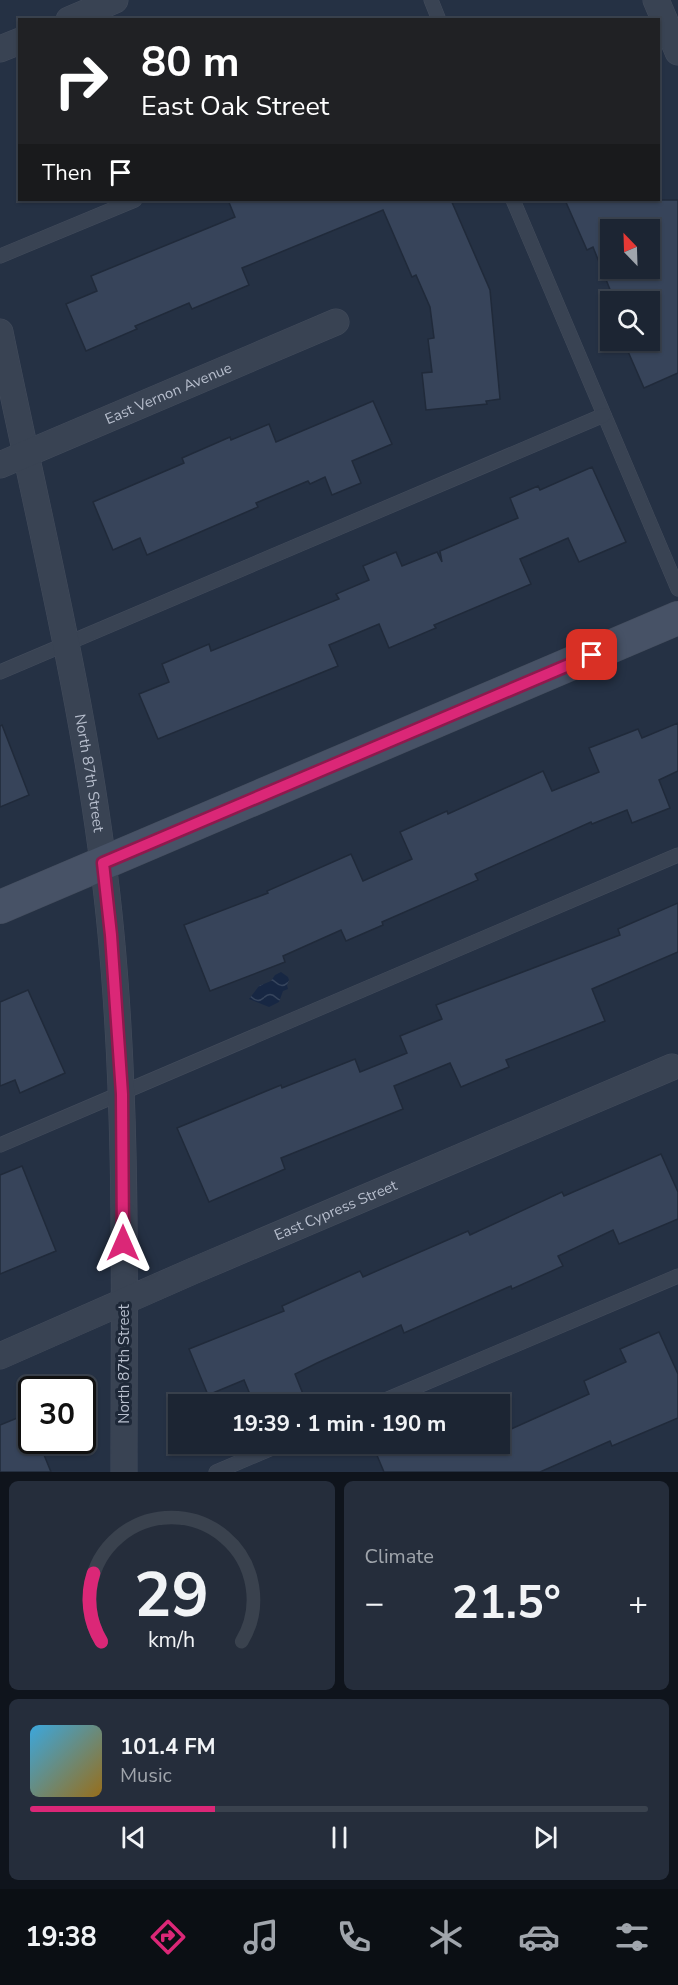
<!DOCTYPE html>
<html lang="en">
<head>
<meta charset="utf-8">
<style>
  :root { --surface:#1c2533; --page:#252d3b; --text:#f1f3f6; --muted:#a0a5ac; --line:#3a424e; --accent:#db2777 }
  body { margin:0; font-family:"Nunito Sans",sans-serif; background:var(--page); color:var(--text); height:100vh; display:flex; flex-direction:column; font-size:22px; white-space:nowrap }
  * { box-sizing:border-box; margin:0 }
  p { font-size:20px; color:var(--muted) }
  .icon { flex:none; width:33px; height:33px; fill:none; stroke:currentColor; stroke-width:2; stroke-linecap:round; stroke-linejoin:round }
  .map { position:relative; height:1472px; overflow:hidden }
  .drawer { display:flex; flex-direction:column; gap:9px; padding:9px; background:#0f141c; flex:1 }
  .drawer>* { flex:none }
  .banner { position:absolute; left:18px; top:18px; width:642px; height:183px; border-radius:0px; box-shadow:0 2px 4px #0004,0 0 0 2px var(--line); background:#202124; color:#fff; overflow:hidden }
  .needle { width:39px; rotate:337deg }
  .fabs { position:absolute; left:600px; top:219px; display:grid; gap:12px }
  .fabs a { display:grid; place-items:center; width:60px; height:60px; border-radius:0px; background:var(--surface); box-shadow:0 2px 4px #0004,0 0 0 2px var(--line); font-size:30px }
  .speed { position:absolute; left:18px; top:1376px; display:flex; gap:12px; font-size:30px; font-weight:700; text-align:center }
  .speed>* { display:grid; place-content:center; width:78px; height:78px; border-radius:50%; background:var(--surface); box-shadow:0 2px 4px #0004,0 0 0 2px var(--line); line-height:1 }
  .speed .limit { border:3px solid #111; border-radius:9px; background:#fff; color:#111 }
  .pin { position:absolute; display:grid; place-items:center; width:51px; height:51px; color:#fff; margin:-26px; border-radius:12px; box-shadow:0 3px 9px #0006 }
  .me { position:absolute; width:66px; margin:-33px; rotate:0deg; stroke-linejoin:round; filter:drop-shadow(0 0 4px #0008) }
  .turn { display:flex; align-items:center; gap:21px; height:126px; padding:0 24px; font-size:27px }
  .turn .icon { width:78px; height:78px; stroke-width:2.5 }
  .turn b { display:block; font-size:42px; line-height:51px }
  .then { display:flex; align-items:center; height:57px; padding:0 24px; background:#0003; gap:12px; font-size:22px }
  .big { font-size:45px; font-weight:700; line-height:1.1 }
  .drawer .widget { flex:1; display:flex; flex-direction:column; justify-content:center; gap:9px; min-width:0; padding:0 21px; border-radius:9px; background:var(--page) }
  .drawer .dial { align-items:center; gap:0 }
  .dial svg { height:156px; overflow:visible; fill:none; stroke:var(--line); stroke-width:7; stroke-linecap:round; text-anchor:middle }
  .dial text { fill:var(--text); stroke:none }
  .song { display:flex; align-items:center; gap:18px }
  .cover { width:72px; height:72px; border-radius:9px; background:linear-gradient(135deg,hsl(200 70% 55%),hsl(40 70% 35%)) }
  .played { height:6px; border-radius:3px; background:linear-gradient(90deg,var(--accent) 30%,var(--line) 30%) }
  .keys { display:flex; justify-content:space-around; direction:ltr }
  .heat { display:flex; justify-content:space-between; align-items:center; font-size:33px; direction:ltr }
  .drawer .tiles { flex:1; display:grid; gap:9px; grid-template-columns:1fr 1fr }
  .widget:last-child { grid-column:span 2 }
  .trip { position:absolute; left:168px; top:1394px; width:342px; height:60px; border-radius:0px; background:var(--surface); box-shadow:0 2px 4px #0004,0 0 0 2px var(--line); font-weight:700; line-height:60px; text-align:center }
  .tabs { display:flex; height:96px; justify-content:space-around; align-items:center; background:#0b0f14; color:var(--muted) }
  .tabs .icon { width:42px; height:42px }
  .tabs .selected { color:var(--accent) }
  .tabs b { font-size:27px; color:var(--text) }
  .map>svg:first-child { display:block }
  .water { fill:url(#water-waves) }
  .building { fill:#37445a; stroke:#202a3a; stroke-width:1.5; fill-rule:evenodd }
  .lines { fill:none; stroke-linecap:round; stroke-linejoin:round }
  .lane-casing { stroke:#434c5c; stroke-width:15 }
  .street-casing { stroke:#434c5c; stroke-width:27 }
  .secondary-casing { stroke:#434c5c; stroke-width:34 }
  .lane { stroke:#394353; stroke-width:14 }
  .street { stroke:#394353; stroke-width:26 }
  .secondary { stroke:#475266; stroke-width:33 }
  .route-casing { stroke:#8e194d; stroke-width:15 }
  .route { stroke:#db2777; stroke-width:10 }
  .labels { text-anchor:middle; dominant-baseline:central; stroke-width:6; stroke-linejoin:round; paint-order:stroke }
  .street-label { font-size:15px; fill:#b7becd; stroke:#1e2838 }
</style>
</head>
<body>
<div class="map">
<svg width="678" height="1472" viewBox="0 0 678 1472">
  <defs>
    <pattern id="water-waves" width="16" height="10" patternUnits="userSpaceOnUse" patternTransform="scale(1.5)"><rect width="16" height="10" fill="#172743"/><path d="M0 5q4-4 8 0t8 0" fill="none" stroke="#36455d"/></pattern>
  </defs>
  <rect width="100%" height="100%" fill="#253144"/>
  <path class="water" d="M281,972L288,977L289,980L287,985L288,989L283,991L279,1002L269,1007L249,999L259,986L271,981L275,975Z"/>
  <g class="building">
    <path d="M228,200H451L490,290L500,399L486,401L487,404L426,410L422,373L432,372L428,339L434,338L430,307L416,275L412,277L383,210L242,268L249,285L192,309L189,303L135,326L137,329L86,351L66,304L97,291L91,276L235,217Z"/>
    <path d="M565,200H678V373L644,388L623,340H650V302H615L593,247L587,250ZM610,230H650V268H610Z"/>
    <path d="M373,401L392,444L352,461L361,483L332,495L325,477L310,484L308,481L256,503L258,507L147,555L140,538L113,550L93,502L184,463L182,458L230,437L231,440L269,424L276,442Z"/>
    <path d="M592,467L626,542L579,562L568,538L520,559L531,584L434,625L436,628L389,648L379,624L329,645L338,666L158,739L139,694L169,682L162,664L209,644L211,651L339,599L336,594L369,580L363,566L396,552L402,566L437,552L442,562L440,551L518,518L510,498L538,486L540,490Z"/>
    <path d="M678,723V771L659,780L670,808L632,823L627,810L592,824L591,822L475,874L478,880L382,922L383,925L346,941L341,930L283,956L285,962L210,991L184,925L268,893L267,891L351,854L363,881L412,859L400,832L447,811L448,814L543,771L552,791L599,772L589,748L638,729L642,738Z"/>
    <path d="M2,725L29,795L0,807V726Z"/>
    <path d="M678,903V952L592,989L605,1021L506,1060L509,1067L461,1087L450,1063L394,1086L403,1109L281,1158L285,1169L209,1202L177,1128L281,1085L282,1088L355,1059L360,1072L407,1053L400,1036L442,1019L436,1005L620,935L618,929Z"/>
    <path d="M28,990L65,1073L20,1093L15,1080L0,1086V1002Z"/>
    <path d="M661,1154L678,1192V1219L619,1244L613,1230L558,1256L563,1266L512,1289L511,1286L404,1333L401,1325L317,1363L295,1374L307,1404H254L244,1380L208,1395L189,1349L284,1311L282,1306L360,1271L363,1277L468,1231L470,1235L562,1192L564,1196Z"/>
    <path d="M22,1166L56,1251L0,1274V1175Z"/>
    <path d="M659,1332L678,1374V1418L612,1446L610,1441L540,1472H384L376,1453L400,1443H500V1434L589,1394L584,1381L626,1362L620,1349Z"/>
    <path d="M27,1414L32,1424V1440H38L51,1472H0V1425Z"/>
  </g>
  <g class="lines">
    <defs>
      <g id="lane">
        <path d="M431,0L439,20"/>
        <path d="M513,200L678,589"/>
        <path d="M0,256L135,200"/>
        <path d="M0,672L604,415"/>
        <path d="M0,1145L678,855"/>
        <path d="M376,1404L678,1276"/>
        <path d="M216,1472L284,1443"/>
      </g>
      <g id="street">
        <path d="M656,0L678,52"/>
        <path d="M69,20L115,0"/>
        <path d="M0,49L20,41"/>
        <path id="s1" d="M0,332C41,532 92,731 111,934C128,1113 124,1293 124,1472"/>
        <path id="s2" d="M0,465L336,322"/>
        <path id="s3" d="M0,1356L193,1271L672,1067"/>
      </g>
      <path id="secondary" d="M0,907L678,618"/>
    </defs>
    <use href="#lane" class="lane-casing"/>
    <use href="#street" class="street-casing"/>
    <use href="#secondary" class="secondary-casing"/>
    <use href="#lane" class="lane"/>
    <use href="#street" class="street"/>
    <use href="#secondary" class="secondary"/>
  </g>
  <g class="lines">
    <defs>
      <path id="route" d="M123,1243L122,1094L111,935L103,863L592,655"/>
    </defs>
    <use href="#route" class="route-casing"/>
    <use href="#route" class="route"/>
  </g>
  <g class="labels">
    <g class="street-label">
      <text stroke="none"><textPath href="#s2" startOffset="183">East Vernon Avenue</textPath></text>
      <text stroke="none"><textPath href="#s1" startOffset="450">North 87th Street</textPath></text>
      <text stroke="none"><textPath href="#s3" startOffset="366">East Cypress Street</textPath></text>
      <text transform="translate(124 1364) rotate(-90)">North 87th Street</text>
    </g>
  </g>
</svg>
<div class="fabs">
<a><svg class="needle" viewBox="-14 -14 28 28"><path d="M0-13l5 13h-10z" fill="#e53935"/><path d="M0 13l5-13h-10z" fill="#a0a5ac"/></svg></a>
<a><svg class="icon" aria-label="search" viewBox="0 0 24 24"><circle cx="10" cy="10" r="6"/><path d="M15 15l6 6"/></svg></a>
</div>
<div class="speed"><div class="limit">30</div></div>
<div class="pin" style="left:592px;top:655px;background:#d93025"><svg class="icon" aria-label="arrive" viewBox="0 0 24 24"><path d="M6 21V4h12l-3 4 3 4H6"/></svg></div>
<svg class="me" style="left:123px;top:1243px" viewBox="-20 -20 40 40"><path d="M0-17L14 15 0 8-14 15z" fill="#db2777" stroke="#fff" stroke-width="4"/></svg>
<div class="trip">19:39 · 1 min · 190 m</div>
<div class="banner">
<div class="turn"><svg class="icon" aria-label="right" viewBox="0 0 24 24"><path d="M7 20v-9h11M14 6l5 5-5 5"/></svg><div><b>80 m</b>East Oak Street</div></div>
<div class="then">Then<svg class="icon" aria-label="arrive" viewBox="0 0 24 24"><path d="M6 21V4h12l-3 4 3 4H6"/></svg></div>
</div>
</div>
<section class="drawer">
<div class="tiles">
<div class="widget dial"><svg viewBox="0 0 100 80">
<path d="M14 69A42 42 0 1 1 86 69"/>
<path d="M14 69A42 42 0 0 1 10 34" stroke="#db2777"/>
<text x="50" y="56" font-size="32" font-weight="700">29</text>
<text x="50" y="72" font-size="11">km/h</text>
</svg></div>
<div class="widget"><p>Climate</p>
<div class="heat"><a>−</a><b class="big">21.5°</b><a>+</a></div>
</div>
<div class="widget">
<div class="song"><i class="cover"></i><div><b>101.4 FM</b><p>Music</p></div></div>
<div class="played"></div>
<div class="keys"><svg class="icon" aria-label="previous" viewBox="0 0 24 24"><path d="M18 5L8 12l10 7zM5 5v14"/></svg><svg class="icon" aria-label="pause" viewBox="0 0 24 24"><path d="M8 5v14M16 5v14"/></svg><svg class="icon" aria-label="next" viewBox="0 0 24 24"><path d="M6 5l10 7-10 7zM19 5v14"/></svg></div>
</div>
</div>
</section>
<nav class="tabs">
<b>19:38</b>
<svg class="icon selected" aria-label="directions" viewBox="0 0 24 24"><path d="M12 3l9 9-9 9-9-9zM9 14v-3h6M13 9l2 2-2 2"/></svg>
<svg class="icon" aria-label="music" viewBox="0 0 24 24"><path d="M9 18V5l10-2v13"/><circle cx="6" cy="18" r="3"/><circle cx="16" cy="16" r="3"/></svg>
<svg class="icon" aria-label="phone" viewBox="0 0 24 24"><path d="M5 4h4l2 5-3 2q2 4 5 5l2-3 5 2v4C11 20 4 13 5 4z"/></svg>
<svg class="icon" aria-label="climate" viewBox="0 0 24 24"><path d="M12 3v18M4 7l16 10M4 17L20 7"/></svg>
<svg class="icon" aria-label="car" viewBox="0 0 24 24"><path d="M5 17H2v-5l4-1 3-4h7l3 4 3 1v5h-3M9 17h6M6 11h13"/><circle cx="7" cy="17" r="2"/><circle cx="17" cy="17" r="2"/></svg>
<svg class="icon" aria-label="filters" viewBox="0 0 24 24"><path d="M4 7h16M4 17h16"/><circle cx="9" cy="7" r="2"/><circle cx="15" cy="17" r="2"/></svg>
</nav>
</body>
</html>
